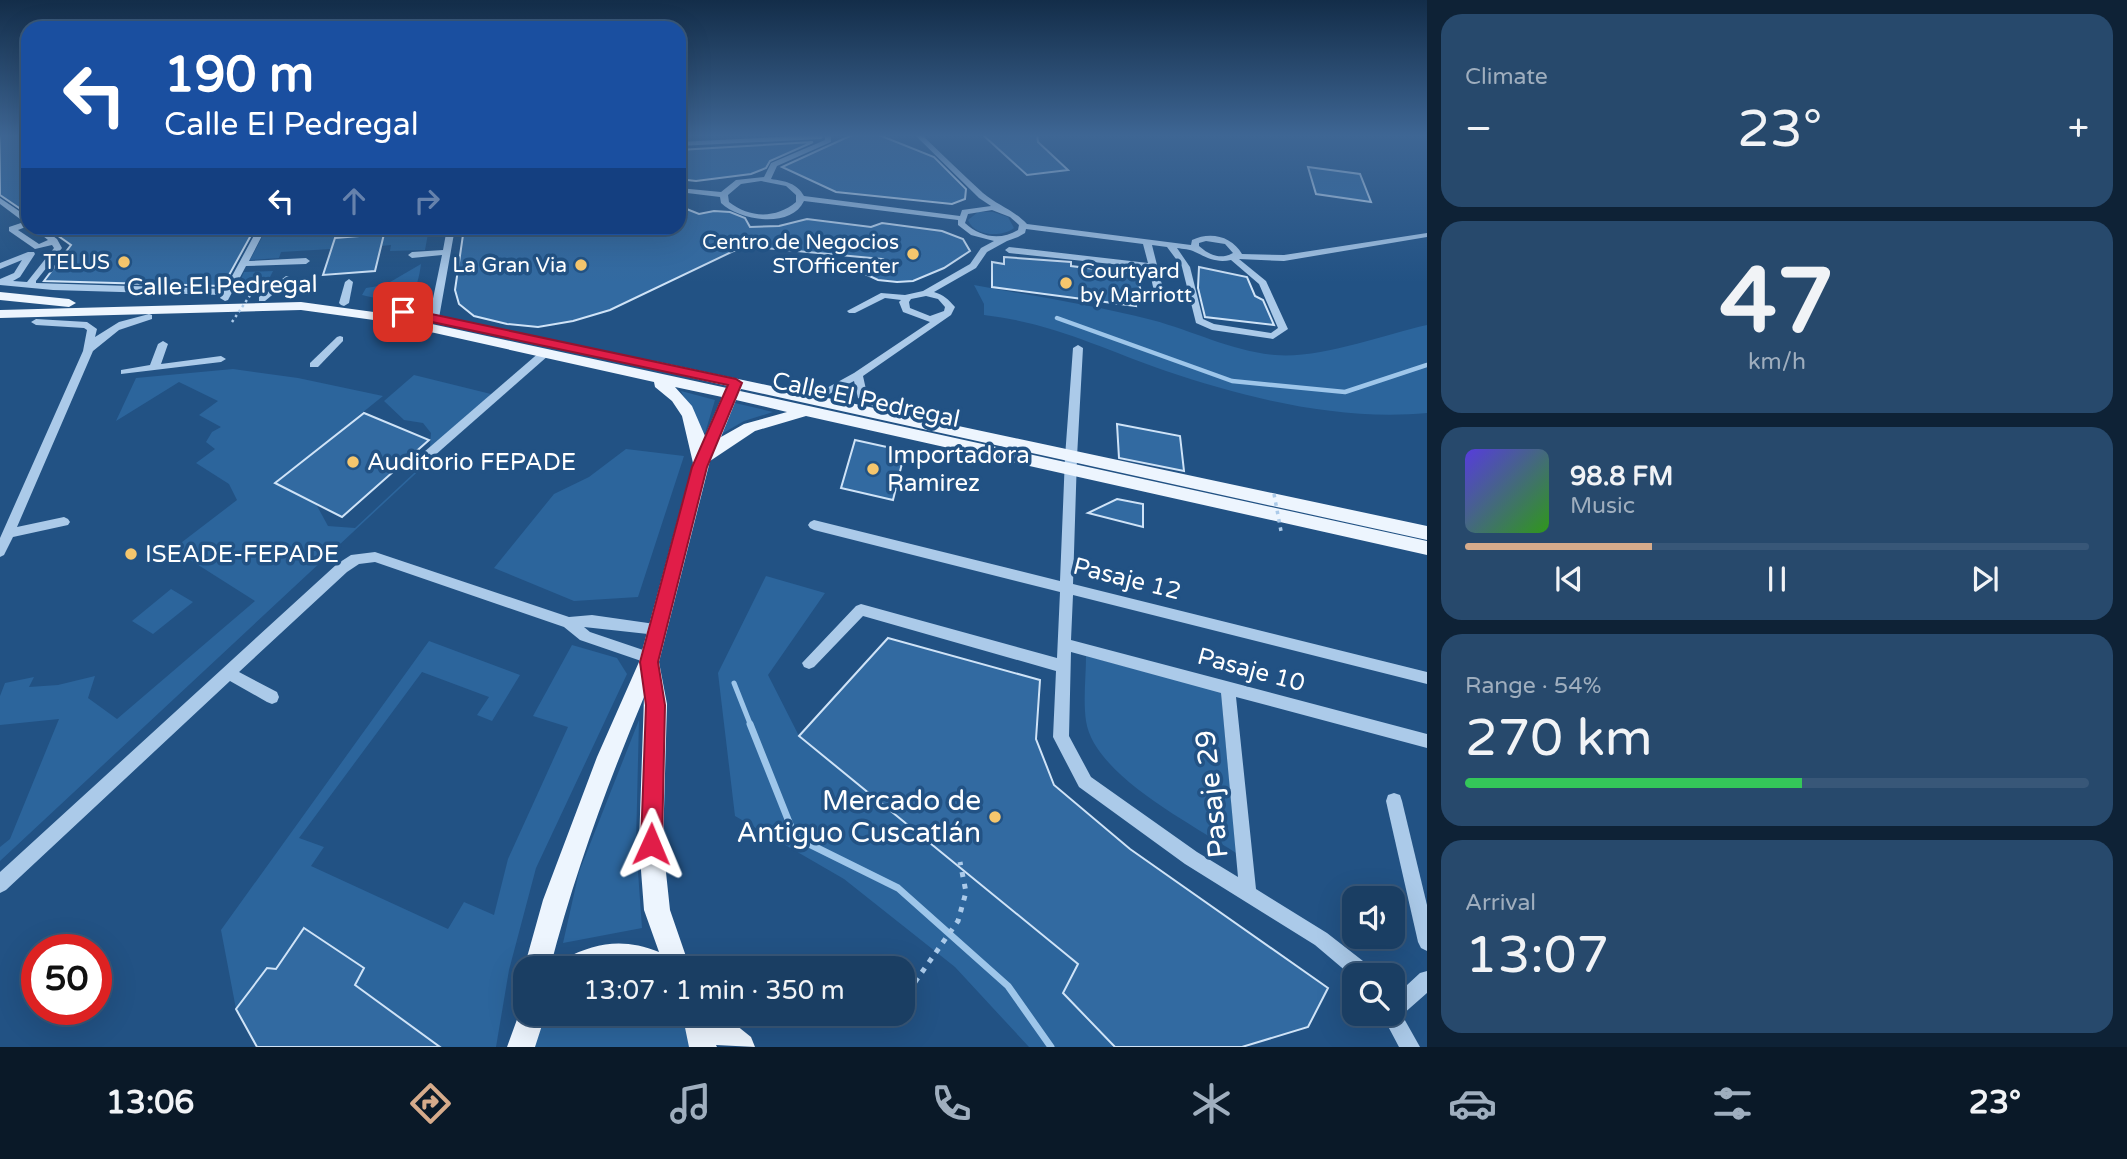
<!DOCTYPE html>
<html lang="en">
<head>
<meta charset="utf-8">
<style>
  :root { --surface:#1a3e63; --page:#27496c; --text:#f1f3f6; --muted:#9faebe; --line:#385778; --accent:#d6ab8b }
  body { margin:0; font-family:"Varela Round",sans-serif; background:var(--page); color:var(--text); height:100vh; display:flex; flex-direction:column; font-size:26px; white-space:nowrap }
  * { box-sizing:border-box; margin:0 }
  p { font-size:23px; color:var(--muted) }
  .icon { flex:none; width:38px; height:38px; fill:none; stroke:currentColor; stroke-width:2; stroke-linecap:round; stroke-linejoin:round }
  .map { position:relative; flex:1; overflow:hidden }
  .drawer { display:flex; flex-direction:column; gap:14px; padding:14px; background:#0e2236; width:700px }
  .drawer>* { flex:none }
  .banner { position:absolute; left:21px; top:21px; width:665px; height:214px; border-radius:21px; box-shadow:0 7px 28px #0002,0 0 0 2px var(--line); background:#1a4fa0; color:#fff; overflow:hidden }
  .controls { position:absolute; left:1342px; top:886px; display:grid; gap:14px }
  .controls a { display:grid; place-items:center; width:63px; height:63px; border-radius:14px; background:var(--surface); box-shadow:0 7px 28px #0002,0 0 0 2px var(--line); font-size:35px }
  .speed { position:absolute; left:21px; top:934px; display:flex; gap:14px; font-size:35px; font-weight:700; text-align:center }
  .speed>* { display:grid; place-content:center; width:91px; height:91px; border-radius:50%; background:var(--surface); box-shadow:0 7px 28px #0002,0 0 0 2px var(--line); line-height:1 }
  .speed .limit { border:10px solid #d22; background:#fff; color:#111 }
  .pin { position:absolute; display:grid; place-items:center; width:60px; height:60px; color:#fff; margin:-30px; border-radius:14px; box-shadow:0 4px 10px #0006 }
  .me { position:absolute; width:77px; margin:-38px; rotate:1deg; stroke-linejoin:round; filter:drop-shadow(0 0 5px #0008) }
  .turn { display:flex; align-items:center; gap:24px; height:147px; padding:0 28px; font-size:32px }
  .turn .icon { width:91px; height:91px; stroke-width:2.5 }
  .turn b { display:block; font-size:49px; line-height:60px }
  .lanes { display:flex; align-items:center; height:66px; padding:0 28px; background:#0003; justify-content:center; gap:35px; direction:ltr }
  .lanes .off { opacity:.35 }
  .big { font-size:52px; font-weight:600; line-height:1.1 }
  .drawer .card { flex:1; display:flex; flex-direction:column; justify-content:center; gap:10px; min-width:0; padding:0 24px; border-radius:21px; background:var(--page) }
  .drawer .dial { align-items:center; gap:0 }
  .dial b { font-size:91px; line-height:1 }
  .song { display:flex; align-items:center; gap:21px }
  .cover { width:84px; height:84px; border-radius:10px; background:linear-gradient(135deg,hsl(250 70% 55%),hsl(110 70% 35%)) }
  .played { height:7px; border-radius:4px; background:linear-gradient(90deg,var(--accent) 30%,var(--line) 30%) }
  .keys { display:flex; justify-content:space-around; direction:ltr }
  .heat { display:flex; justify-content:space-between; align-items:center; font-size:38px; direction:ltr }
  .charge { height:10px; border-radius:5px; background:linear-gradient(90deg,#34c759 54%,var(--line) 0) }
  .trip { position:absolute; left:513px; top:956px; width:402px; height:70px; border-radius:21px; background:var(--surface); box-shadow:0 7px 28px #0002,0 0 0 2px var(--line); font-weight:600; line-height:70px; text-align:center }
  .tabs { display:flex; height:112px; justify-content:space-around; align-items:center; background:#0a1928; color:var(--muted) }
  .tabs .icon { width:49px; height:49px }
  .tabs .active { color:var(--accent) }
  .tabs b { font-size:32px; color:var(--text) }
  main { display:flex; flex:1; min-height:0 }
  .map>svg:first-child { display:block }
  .green { fill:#2c659c }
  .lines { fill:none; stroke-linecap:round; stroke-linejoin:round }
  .stream-far2 { stroke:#9ec6ea; stroke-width:4.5 }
  .stream-far1 { stroke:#9ec6ea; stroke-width:5 }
  .stream { stroke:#9ec6ea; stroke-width:7 }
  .building { fill:#326aa1; stroke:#cfe3f7; stroke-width:2 }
  .path { stroke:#abcae9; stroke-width:5; stroke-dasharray:5 7; stroke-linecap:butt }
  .minor { fill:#abcae9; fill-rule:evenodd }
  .major { fill:#edf5fe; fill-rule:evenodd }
  .path-bridge-far1 { stroke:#abcae9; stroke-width:2.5; stroke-dasharray:2.5 3.5; stroke-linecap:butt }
  .path-bridge { stroke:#abcae9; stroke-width:3.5; stroke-dasharray:3.5 5; stroke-linecap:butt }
  .route { fill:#e11d48; stroke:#92132f; stroke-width:2 }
  .poi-dot { fill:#f5c66d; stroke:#225284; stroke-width:2.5 }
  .labels { text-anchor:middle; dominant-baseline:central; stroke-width:7; stroke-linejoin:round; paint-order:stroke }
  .far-poi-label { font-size:21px; fill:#fff; stroke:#225284; text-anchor:end }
  .street-label { font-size:24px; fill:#fff; stroke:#225284 }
  .poi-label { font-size:24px; fill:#fff; stroke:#225284; text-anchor:start }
  .near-street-label { font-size:28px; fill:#fff; stroke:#225284 }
  .near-poi-label { font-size:28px; fill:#fff; stroke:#225284; text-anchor:end }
</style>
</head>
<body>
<main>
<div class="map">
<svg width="1427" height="1047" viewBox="0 0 1427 1047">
  <rect width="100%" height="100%" fill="#225284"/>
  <g class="green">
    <path d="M978,212H993L1008,217L1014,228C1001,238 974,236 968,220Z"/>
    <path d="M267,228H276L274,234L429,228L425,250L390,251L391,245L381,246L384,235L336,238L331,249L281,252L279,258L250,260Z"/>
    <path d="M421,264C415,309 401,304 362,295L366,288L385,285Z"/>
    <path d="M273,271L263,291L235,293L244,272Z"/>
    <path d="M974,285C1033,296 1093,305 1152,320C1194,331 1231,351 1275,355C1320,359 1382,335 1427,325V413C1340,421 1249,399 1166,371C1103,349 1053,323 984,315V304Z"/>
    <path d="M233,369L298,378L383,396L275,483L316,504L328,526L355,528L429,459L431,433L423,423L404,420L384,401L414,375L499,396L0,861V847L10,839L59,719L0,725V696L5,683L34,677L29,687L58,685L95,676L88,698L117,719L255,601L173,549L237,500L229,484L196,463L215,449L206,442L212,432L221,427L199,415L218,401L179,382L116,421L136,378Z"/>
    <path d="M681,391L715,400L705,433L701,431Z"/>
    <path d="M735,403L773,412L744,421L718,436Z"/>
    <path d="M626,449L684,456L638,597L574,601L494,568L554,494L589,477Z"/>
    <path d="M766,576L825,593L768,675L799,736L1078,964L1063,993L1115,1047H1029L955,967L844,879L735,816L718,673Z"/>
    <path d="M171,589L193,602L153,634L132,621Z"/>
    <path d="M429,641L520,675L492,721L477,715L489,697L422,672L299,838L324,847L311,866L448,929L464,902L494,915L508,859L568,727L533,716L572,645L617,658L627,674L536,868L509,970L496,1047H440L355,985L363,968L304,928L276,969L267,968L236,1009L221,930Z"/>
    <path d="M1086,656L1221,692L1236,853C1192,824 1094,775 1086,721C1083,700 1086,677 1086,656Z"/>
    <path d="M639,720L636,844L642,928L563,943L579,872Z"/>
    <path d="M546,1013H685L692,1047H534Z"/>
  </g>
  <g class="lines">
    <path class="stream-far2" d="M1057,318L1232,381L1345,392L1427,365"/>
    <path class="stream-far1" d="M734,683L751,726"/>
    <path class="stream" d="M750,724L795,837L898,888L1008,986L1051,1047"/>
  </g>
  <g class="building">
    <path d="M0,135H28V214L0,195Z"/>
    <path d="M852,135H879L934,157L966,189L965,199L952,204L836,192L782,167Z"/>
    <path d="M983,135H1037L1038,142L1068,170L1027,175Z"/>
    <path d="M813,142L770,161L766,168L751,174L696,181L679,179V150Z"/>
    <path d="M1308,167L1360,174L1371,202L1316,194Z"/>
    <path d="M679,206L699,214L714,211L730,212L745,218L750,227L779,226L807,219L871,227L882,223L942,231L963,239L970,251L944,268L913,281L897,282L878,280L863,273L882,259L744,246L610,310L573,321L538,327L507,324L474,316L459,304L455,290L464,228H679Z"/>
    <path d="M47,228H255L223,286L44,281L71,245Z"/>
    <path d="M384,234L375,271L323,275L335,238Z"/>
    <path d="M1004,257L1071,262V266L1129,273L1130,277L1138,278L1143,302L1135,301L1136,306L992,287V262L1004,264Z"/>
    <path d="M1199,267L1247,277L1255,296L1263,300L1274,325L1205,317L1198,288Z"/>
    <path d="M364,413L429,440L342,517L275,483Z"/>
    <path d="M1117,424L1180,436L1184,471L1119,458Z"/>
    <path d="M855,440L905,451L893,500L841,488Z"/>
    <path d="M1117,499L1143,504V527L1088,513Z"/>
    <path d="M888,638L1040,680L1036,739L1054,785L1130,849L1328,988L1308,1027L1242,1047H1115L1063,993L1078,964L799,736Z"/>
    <path d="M304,928L364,968L355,985L440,1047H257L236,1009L267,968L276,969Z"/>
  </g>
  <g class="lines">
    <path class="path" d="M915,982L958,921L966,892L960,862"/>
    <g class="minor">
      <path d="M818,135L824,137L821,139L679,146V142Z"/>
      <path d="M825,135H831V142L777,166L771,179C785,181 797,183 804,196L960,216L962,210L991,206L979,198L915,135H922C942,154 962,174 983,193C997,205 1014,210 1027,224L1191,245L1192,240C1210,231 1232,236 1242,254L1284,255L1427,233V237L1284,261L1239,259L1266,281L1288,329L1273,339L1212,330L1196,323L1182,267L1167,247L1152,245L1166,301L1161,304L1156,301L1149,268L1009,253L1005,250L1009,247L1148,263L1143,244L1026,229L1025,233L1018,237L1007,241L987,252L976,268L934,292C944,295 948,299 955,307L951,315L863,376L867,394L901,413L902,416L901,419L897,420L858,398L854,381L814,402L810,403L805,400L854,373L930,322L903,312L899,302L901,300L885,298L855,313H849L847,311L881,293L905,295L923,291L970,264L981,248L994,241L971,235L958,225V220L804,201C791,229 740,221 721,203L720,197L679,192V188L721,192L736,180L764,177L771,163L825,140ZM761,181L786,186L796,195V202C776,219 749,218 729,202L728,195L741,184ZM992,210L1010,217L1019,225L1018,230C1000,241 980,237 965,223L968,214ZM1206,241L1225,244L1233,253C1221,260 1209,255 1199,246V243ZM1177,248C1183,249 1190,249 1195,252C1208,258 1216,263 1231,260L1259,284L1278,328L1271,333L1214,324L1203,319L1190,267ZM926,296L938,299L945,307L944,311L930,316L910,308L909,302L911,299Z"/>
      <path d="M0,198L28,217V226L18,230L39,244L48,240L33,228H42L57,239L62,248L36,281V283L225,289L258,228H266L249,261L306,258L310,261L306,264L246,266L228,300L225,301L220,298L222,295L53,290L0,285V279L14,273L22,260L0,269V263L28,252H34L35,254L20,277L13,281L27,282L54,248L52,245L35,249L9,231V227L24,222L0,204Z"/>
      <path d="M447,228H455L439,318L434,321L429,318L442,255L412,258L408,255L412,252L443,250Z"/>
      <path d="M286,276L289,277V281L265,301H259V297Z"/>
      <path d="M349,279L353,282L349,303L344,306L341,305L339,303L345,282Z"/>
      <path d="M149,314L152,315V319L119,330L93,351L17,527L64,517L68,519L70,522L68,525L13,537L4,555L0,557V538L83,351L87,330L84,328L36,325L31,322L36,319L87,322L97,329L95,337L119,322Z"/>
      <path d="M340,336L343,337V341L318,367H310V363L337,337Z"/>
      <path d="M163,341L168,344L161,364L221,356L226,359L221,362L121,374V370L150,365L158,344Z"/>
      <path d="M1078,345L1083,348L1077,457L1073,584L1427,672V684L1073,595L1071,640L1427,734V748L1236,697L1256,889L1327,933L1372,968L1374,975H1354V978L1315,945L1185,864L1079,787L1053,737L1056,671L863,616L814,667L809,669L804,667L802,663L856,606L861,604L1057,658L1060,592L814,530L810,528L808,525L810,522L814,520L1060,581L1065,457L1073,348ZM1071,652L1221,693L1238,877L1197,852L1091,777L1069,736Z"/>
      <path d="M545,350L549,351V355L417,471H409L407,468L409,465L541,351Z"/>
      <path d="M375,552L569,617L592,615L662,625L664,629L662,633L657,635L584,627L590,632L655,654L657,658L655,662L650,664L580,640L564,627L375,562L359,564L347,572L239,672L277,692L279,697L277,702L272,704L267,702L230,681L6,890L0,893V872L337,564L351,555Z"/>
      <path d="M1394,793L1400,795L1402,801L1427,905V951L1421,948L1418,942L1386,801L1388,795Z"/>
      <path d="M1427,971V993L1402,1015L1420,1047H1399L1381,1013H1393V998L1420,973Z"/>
    </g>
    <g class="major">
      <path d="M0,292L69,299L76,303L69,307L0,300Z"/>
      <path d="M301,302L381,313L727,388L728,386L649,368V362L654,361L1427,526V540L741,389L740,391L1427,541V555L806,416L755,431L710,461L659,662L667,704L663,844L670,910L690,968H560L564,959C597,942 624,938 659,952L644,910L639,844L644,697C607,785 574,875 550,968H525V971L524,968L543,900L597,757L639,662L693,463L682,416L672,401L655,387L654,382L381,321L301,310L0,318V310ZM675,387L722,397L705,436L692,406ZM736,400L787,412L744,424L721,437Z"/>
      <path d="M523,1003L525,1013H546L535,1047H507Z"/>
      <path d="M682,1013H721L751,1037L755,1047L716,1045L717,1047H689Z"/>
    </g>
    <path class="path-bridge-far1" d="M232,322L251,294"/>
    <path class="path-bridge" d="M1274,494L1281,531"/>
  </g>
  <linearGradient id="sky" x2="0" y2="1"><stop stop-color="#132d49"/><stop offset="0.48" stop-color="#3e6694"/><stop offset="1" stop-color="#3e6694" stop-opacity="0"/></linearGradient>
  <rect width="1427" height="282" fill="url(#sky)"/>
  <path class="route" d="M403,308L736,379L742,383L707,467L658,662L665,705L662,844L659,852L651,855L644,852L641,844L646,705L640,662L692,467L728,385L399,315L397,312Z"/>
  <g class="poi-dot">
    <circle cx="913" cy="254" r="7"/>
    <circle cx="124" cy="262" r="7"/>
    <circle cx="581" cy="265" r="7"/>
    <circle cx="1066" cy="283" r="7"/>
    <circle cx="353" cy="462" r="7"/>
    <circle cx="873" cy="469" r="7"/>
    <circle cx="131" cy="554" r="7"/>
    <circle cx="995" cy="817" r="7"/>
  </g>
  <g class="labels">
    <g class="far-poi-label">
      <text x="899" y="242">Centro de Negocios<tspan x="899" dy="24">STOfficenter</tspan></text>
      <text x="110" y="262">TELUS</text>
      <text x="567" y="265">La Gran Via</text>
      <text x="1080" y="271" text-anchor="start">Courtyard<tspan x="1080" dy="24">by Marriott</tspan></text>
    </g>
    <g class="street-label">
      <text transform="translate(222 286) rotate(-1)">Calle El Pedregal</text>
      <text transform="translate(866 400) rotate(12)">Calle El Pedregal</text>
      <text transform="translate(1127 579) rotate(14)">Pasaje 12</text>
      <text transform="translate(1251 670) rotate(15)">Pasaje 10</text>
    </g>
    <g class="poi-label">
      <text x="887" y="455">Importadora<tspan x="887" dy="28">Ramirez</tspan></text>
      <text x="367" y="462">Auditorio FEPADE</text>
      <text x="145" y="554">ISEADE-FEPADE</text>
    </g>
    <g class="near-street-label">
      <text transform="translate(1212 794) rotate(-96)">Pasaje 29</text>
    </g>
    <g class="near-poi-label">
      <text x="981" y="801">Mercado de<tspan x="981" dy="32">Antiguo Cuscatlán</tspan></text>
    </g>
  </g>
</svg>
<div class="controls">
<a><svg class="icon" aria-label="sound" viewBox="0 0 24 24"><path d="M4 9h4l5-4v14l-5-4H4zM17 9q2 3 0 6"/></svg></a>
<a><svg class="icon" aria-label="search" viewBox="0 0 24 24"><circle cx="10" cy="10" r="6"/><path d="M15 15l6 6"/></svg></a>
</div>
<div class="speed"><div class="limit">50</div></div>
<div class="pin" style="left:403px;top:312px;background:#d93025"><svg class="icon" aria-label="arrive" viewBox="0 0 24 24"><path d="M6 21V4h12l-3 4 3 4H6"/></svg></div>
<svg class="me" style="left:651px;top:844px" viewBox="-20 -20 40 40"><path d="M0-17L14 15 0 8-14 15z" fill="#e11d48" stroke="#fff" stroke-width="4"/></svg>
<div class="trip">13:07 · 1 min · 350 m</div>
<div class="banner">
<div class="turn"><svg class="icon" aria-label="left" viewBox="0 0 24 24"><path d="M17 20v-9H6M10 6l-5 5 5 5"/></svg><div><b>190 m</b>Calle El Pedregal</div></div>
<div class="lanes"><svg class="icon" aria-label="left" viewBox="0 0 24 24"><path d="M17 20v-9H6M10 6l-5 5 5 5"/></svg><svg class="icon off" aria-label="ahead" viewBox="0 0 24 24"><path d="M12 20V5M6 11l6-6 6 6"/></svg><svg class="icon off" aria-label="right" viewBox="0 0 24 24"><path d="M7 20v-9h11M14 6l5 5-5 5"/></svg></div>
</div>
</div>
<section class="drawer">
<div class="card"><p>Climate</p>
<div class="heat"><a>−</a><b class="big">23°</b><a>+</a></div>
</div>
<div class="card dial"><b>47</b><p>km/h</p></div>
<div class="card">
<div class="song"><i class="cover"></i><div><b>98.8 FM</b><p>Music</p></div></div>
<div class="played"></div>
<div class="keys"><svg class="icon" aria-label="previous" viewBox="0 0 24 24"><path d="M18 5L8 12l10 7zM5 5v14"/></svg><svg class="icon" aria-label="pause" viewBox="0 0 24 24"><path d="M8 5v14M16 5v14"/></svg><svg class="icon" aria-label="next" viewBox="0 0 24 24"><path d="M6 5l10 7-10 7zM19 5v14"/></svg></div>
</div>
<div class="card"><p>Range · 54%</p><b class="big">270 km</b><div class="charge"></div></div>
<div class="card"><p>Arrival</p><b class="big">13:07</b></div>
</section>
</main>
<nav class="tabs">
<b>13:06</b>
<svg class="icon active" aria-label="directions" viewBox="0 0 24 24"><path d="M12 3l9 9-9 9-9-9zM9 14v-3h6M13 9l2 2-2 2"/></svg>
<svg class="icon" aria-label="music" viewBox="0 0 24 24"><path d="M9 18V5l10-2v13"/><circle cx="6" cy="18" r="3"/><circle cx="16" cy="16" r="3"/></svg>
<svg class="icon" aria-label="phone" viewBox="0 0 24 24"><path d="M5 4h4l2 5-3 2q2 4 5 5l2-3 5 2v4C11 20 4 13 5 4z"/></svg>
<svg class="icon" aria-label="climate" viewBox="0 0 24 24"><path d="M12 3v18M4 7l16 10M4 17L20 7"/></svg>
<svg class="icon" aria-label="car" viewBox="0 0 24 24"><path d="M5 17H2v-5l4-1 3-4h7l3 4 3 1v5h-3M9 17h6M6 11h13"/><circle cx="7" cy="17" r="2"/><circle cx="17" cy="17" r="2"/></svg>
<svg class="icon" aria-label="filters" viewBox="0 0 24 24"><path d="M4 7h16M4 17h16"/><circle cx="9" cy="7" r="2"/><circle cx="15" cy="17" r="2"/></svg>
<b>23°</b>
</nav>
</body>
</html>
